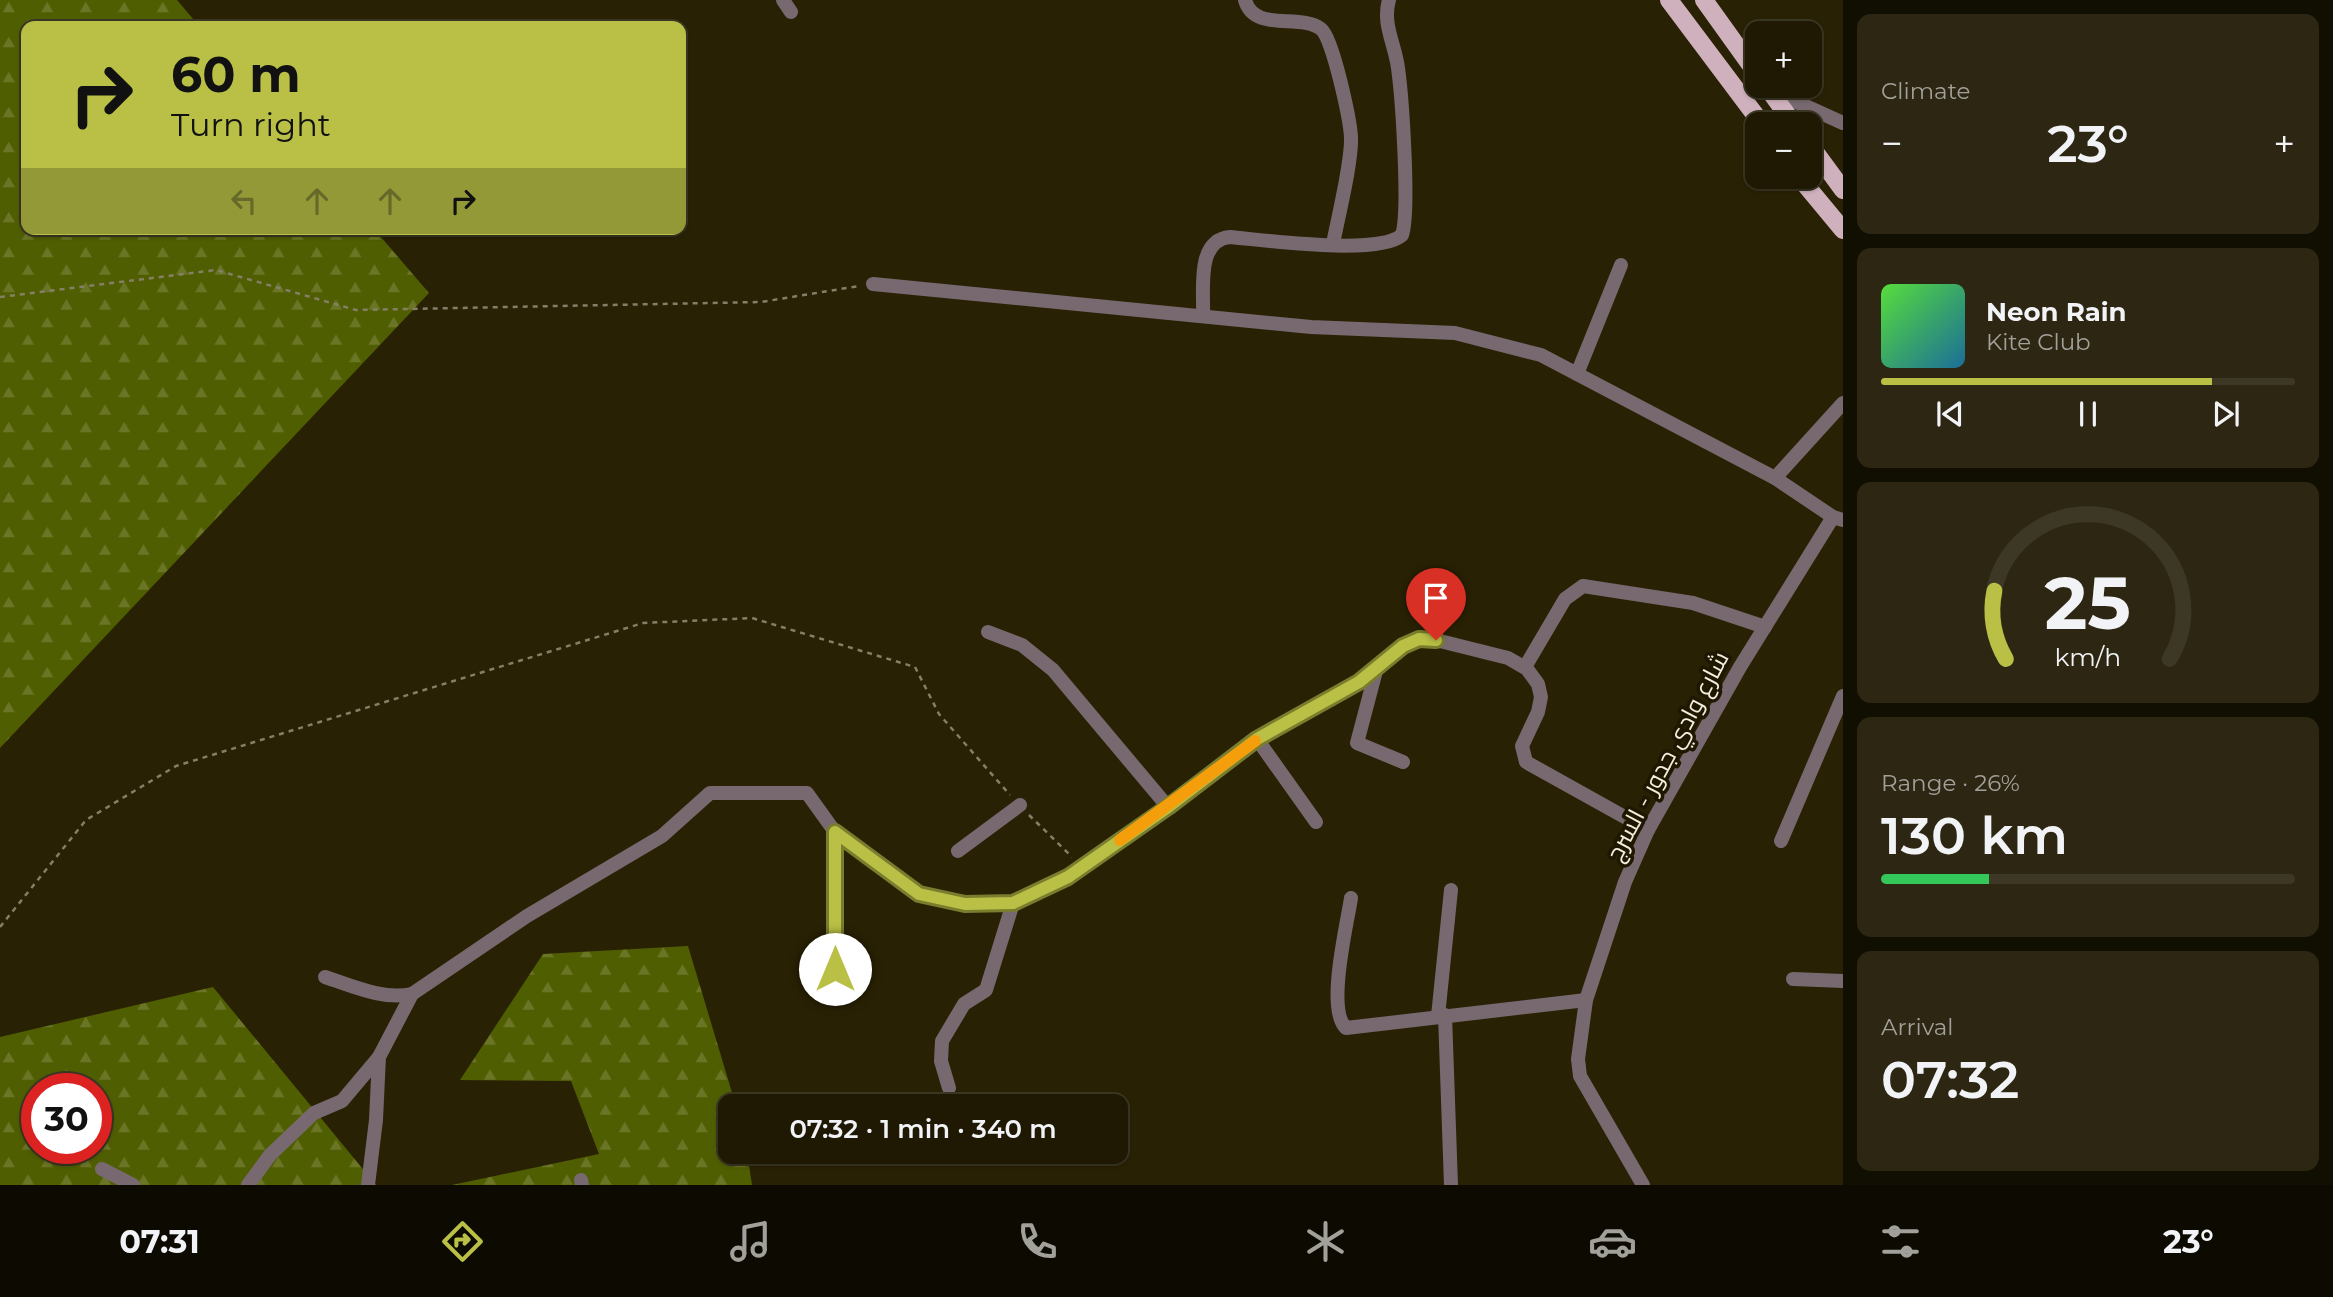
<!DOCTYPE html>
<html lang="en">
<head>
<meta charset="utf-8">
<style>
  :root { --surface:#1f1903; --page:#2c2612; --text:#f1f3f6; --muted:#a1a09a; --line:#3c3825; --accent:#bac045 }
  body { margin:0; font-family:Montserrat,Cairo,sans-serif; background:var(--page); color:var(--text); height:100vh; display:flex; flex-direction:column; font-size:26px; white-space:nowrap }
  * { box-sizing:border-box; margin:0 }
  p { font-size:23px; color:var(--muted) }
  .icon { flex:none; width:38px; height:38px; fill:none; stroke:currentColor; stroke-width:2; stroke-linecap:round; stroke-linejoin:round }
  .map { position:relative; flex:1; overflow:hidden }
  .side { display:flex; flex-direction:column; gap:14px; padding:14px; background:#110e02; width:490px }
  .side>* { flex:none }
  .hud { position:absolute; left:21px; top:21px; width:665px; height:214px; border-radius:14px; box-shadow:0 2px 5px #0004,0 0 0 2px var(--line); background:#bac045; color:#111; overflow:hidden }
  .fabs { position:absolute; left:1745px; top:21px; display:grid; gap:14px }
  .fabs a { display:grid; place-items:center; width:77px; height:77px; border-radius:14px; background:var(--surface); box-shadow:0 2px 5px #0004,0 0 0 2px var(--line); font-size:35px }
  .speed { position:absolute; left:21px; top:1073px; display:flex; gap:14px; font-size:35px; font-weight:700; text-align:center }
  .speed>* { display:grid; place-content:center; width:91px; height:91px; border-radius:50%; background:var(--surface); box-shadow:0 2px 5px #0004,0 0 0 2px var(--line); line-height:1 }
  .speed .limit { border:10px solid #d22; background:#fff; color:#111 }
  .pin { position:absolute; display:grid; place-items:center; width:60px; height:60px; color:#fff; margin:-72px -30px; border-radius:50% 50% 50% 0; rotate:-45deg; box-shadow:0 0 7px #0007 }
  .pin .icon { rotate:45deg }
  .me { position:absolute; width:77px; margin:-38px; rotate:0deg; stroke-linejoin:round; filter:drop-shadow(0 0 5px #0008) }
  .turn { display:flex; align-items:center; gap:24px; height:147px; padding:0 35px; font-size:32px }
  .turn .icon { width:91px; height:91px; stroke-width:2.5 }
  .turn b { display:block; font-size:49px; line-height:60px }
  .lanes { display:flex; align-items:center; height:66px; padding:0 35px; background:#0003; justify-content:center; gap:35px; direction:ltr }
  .lanes .off { opacity:.35 }
  .big { font-size:52px; font-weight:600; line-height:1.1 }
  .side .card { flex:1; display:flex; flex-direction:column; justify-content:center; gap:10px; min-width:0; padding:0 24px; border-radius:14px; background:var(--page) }
  .side .dial { align-items:center; gap:0 }
  .dial svg { height:182px; overflow:visible; fill:none; stroke:var(--line); stroke-width:7; stroke-linecap:round; text-anchor:middle }
  .dial text { fill:var(--text); stroke:none }
  .song { display:flex; align-items:center; gap:21px }
  .cover { width:84px; height:84px; border-radius:10px; background:linear-gradient(135deg,hsl(110 70% 55%),hsl(200 70% 35%)) }
  .played { height:7px; border-radius:4px; background:linear-gradient(90deg,var(--accent) 80%,var(--line) 80%) }
  .keys { display:flex; justify-content:space-around; direction:ltr }
  .heat { display:flex; justify-content:space-between; align-items:center; font-size:38px; direction:ltr }
  .charge { height:10px; border-radius:5px; background:linear-gradient(90deg,#34c759 26%,var(--line) 0) }
  .trip { position:absolute; left:718px; top:1094px; width:410px; height:70px; border-radius:14px; background:var(--surface); box-shadow:0 2px 5px #0004,0 0 0 2px var(--line); font-weight:600; line-height:70px; text-align:center }
  .tabs { display:flex; height:112px; justify-content:space-around; align-items:center; background:#0c0a01; color:var(--muted) }
  .tabs .icon { width:49px; height:49px }
  .tabs .on { color:var(--accent) }
  .tabs b { font-size:32px; color:var(--text) }
  main { display:flex; flex:1; min-height:0 }
  .map>svg:first-child { display:block }
  .forest { fill:url(#forest-firs); fill-rule:evenodd }
  .lines { fill:none; stroke-linecap:round; stroke-linejoin:round }
  .path { stroke:#867f68; stroke-width:2.5; stroke-dasharray:5 5; stroke-linecap:butt }
  .minor { stroke:#77696f; stroke-width:14 }
  .tertiary { stroke:#77696f; stroke-width:14 }
  .primary { stroke:#cfb1bd; stroke-width:18 }
  .route-casing { stroke:#797d2d; stroke-width:18 }
  .route { stroke:#bac045; stroke-width:12 }
  .slow { stroke:#f59e0b; stroke-width:12 }
  .labels { text-anchor:middle; dominant-baseline:central; stroke-width:7; stroke-linejoin:round; paint-order:stroke }
  .street-label { font-size:24px; fill:#f3eede; stroke:#1f1700 }
</style>
</head>
<body>
<main>
<div class="map">
<svg width="1843" height="1185" viewBox="0 0 1843 1185">
  <defs>
    <pattern id="forest-firs" width="22" height="20" patternUnits="userSpaceOnUse" patternTransform="scale(1.75)"><rect width="22" height="20" fill="#505e02"/><path d="M5 1l3.5 6h-7zM16 11l3.5 6h-7z" fill="#6a7526"/></pattern>
  </defs>
  <rect width="100%" height="100%" fill="#292104"/>
  <g class="forest">
    <path d="M0,0H177L199,26H26V229H374L429,293L0,748Z"/>
    <path d="M688,946L736,1106H730V1152H747L752,1185H452L599,1154L571,1081L460,1080L543,954Z"/>
    <path d="M213,987L376,1185H0V1037ZM37,1088H96V1148H37Z"/>
  </g>
  <g class="lines">
    <g class="path">
      <path d="M0,297L216,270L356,310L761,302L859,286"/>
      <path d="M1029,815L1072,857"/>
      <path d="M0,927L86,820L176,766L643,623L752,618L915,667L939,714L1010,795"/>
    </g>
    <g class="minor">
      <path d="M783,0L791,12"/>
      <path d="M1245,0C1254,33 1300,13 1321,29C1333,38 1350,120 1351,137C1352,163 1338,217 1333,244"/>
      <path d="M1775,99H1790L1843,123"/>
      <path d="M873,284L1311,327L1455,333L1541,355L1775,478L1833,517"/>
      <path d="M1203,315C1204,289 1196,240 1230,237C1264,240 1379,256 1402,235C1410,211 1402,97 1398,68C1395,44 1382,24 1389,0"/>
      <path d="M1577,374L1621,265"/>
      <path d="M1775,478L1843,403"/>
      <path d="M988,632L1022,645L1053,670L1168,807"/>
      <path d="M1377,667L1357,743L1403,762"/>
      <path d="M1525,667L1565,599L1583,586L1693,603L1765,627"/>
      <path d="M1257,739L1316,822"/>
      <path d="M1781,841L1843,696"/>
      <path d="M958,851L1020,805"/>
      <path d="M1351,898C1347,925 1326,1010 1346,1028L1586,1000"/>
      <path d="M835,969V832"/>
      <path d="M325,977C353,986 382,1000 412,994"/>
      <path d="M1793,979L1843,981"/>
      <path d="M1445,1015L1451,1185"/>
      <path d="M1438,1016L1451,890"/>
      <path d="M949,1088L941,1061L942,1041L964,1004L986,990L1013,903"/>
      <path d="M102,1169L133,1185"/>
      <path d="M581,1180L582,1185"/>
      <path d="M248,1185L270,1155L314,1113L342,1101L379,1057L412,994L527,916L662,836L710,793H807L835,832L913,891L965,904L1013,903L1068,877L1168,807L1257,739L1359,682L1403,646L1419,639L1436,640L1508,658L1527,669L1538,684L1541,697L1538,712L1522,746L1526,762L1648,830"/>
      <path d="M368,1185L376,1120L379,1057"/>
    </g>
    <path class="tertiary" d="M1643,1185L1580,1076L1578,1059L1586,1000L1625,882L1648,830L1740,667L1833,517L1843,520"/>
    <g class="primary">
      <path d="M1669,0L1762,124"/>
      <path d="M1704,0L1757,74"/>
      <path d="M1766,86L1794,124"/>
      <path d="M1810,145L1843,190"/>
      <path d="M1799,177L1843,230"/>
    </g>
  </g>
  <g class="lines">
    <defs>
      <path id="route" d="M835,969V832L919,894L965,904L1013,903L1068,877L1168,807L1257,739L1359,682L1403,646L1419,639L1436,640"/>
    </defs>
    <use href="#route" class="route-casing"/>
    <use href="#route" class="route"/>
    <path class="slow" d="M1120,840L1255,741"/>
  </g>
  <g class="labels">
    <g class="street-label">
      <text transform="translate(1667 756) rotate(-62)">شارع وادي جدور - السرج</text>
    </g>
  </g>
</svg>
<div class="fabs">
<a>+</a>
<a>−</a>
</div>
<div class="speed"><div class="limit">30</div></div>
<div class="pin" style="left:1436px;top:640px;background:#d93025"><svg class="icon" aria-label="arrive" viewBox="0 0 24 24"><path d="M6 21V4h12l-3 4 3 4H6"/></svg></div>
<svg class="me" style="left:835px;top:969px" viewBox="-20 -20 40 40"><circle r="19" fill="#fff"/><path d="M0-13L10 11 0 6-10 11z" fill="#bac045"/></svg>
<div class="trip">07:32 · 1 min · 340 m</div>
<div class="hud">
<div class="turn"><svg class="icon" aria-label="right" viewBox="0 0 24 24"><path d="M7 20v-9h11M14 6l5 5-5 5"/></svg><div><b>60 m</b>Turn right</div></div>
<div class="lanes"><svg class="icon off" aria-label="left" viewBox="0 0 24 24"><path d="M17 20v-9H6M10 6l-5 5 5 5"/></svg><svg class="icon off" aria-label="ahead" viewBox="0 0 24 24"><path d="M12 20V5M6 11l6-6 6 6"/></svg><svg class="icon off" aria-label="ahead" viewBox="0 0 24 24"><path d="M12 20V5M6 11l6-6 6 6"/></svg><svg class="icon" aria-label="right" viewBox="0 0 24 24"><path d="M7 20v-9h11M14 6l5 5-5 5"/></svg></div>
</div>
</div>
<section class="side">
<div class="card"><p>Climate</p>
<div class="heat"><a>−</a><b class="big">23°</b><a>+</a></div>
</div>
<div class="card">
<div class="song"><i class="cover"></i><div><b>Neon Rain</b><p>Kite Club</p></div></div>
<div class="played"></div>
<div class="keys"><svg class="icon" aria-label="previous" viewBox="0 0 24 24"><path d="M18 5L8 12l10 7zM5 5v14"/></svg><svg class="icon" aria-label="pause" viewBox="0 0 24 24"><path d="M8 5v14M16 5v14"/></svg><svg class="icon" aria-label="next" viewBox="0 0 24 24"><path d="M6 5l10 7-10 7zM19 5v14"/></svg></div>
</div>
<div class="card dial"><svg viewBox="0 0 100 80">
<path d="M14 69A42 42 0 1 1 86 69"/>
<path d="M14 69A42 42 0 0 1 9 39" stroke="#bac045"/>
<text x="50" y="56" font-size="32" font-weight="700">25</text>
<text x="50" y="72" font-size="11">km/h</text>
</svg></div>
<div class="card"><p>Range · 26%</p><b class="big">130 km</b><div class="charge"></div></div>
<div class="card"><p>Arrival</p><b class="big">07:32</b></div>
</section>
</main>
<nav class="tabs">
<b>07:31</b>
<svg class="icon on" aria-label="directions" viewBox="0 0 24 24"><path d="M12 3l9 9-9 9-9-9zM9 14v-3h6M13 9l2 2-2 2"/></svg>
<svg class="icon" aria-label="music" viewBox="0 0 24 24"><path d="M9 18V5l10-2v13"/><circle cx="6" cy="18" r="3"/><circle cx="16" cy="16" r="3"/></svg>
<svg class="icon" aria-label="phone" viewBox="0 0 24 24"><path d="M5 4h4l2 5-3 2q2 4 5 5l2-3 5 2v4C11 20 4 13 5 4z"/></svg>
<svg class="icon" aria-label="climate" viewBox="0 0 24 24"><path d="M12 3v18M4 7l16 10M4 17L20 7"/></svg>
<svg class="icon" aria-label="car" viewBox="0 0 24 24"><path d="M5 17H2v-5l4-1 3-4h7l3 4 3 1v5h-3M9 17h6M6 11h13"/><circle cx="7" cy="17" r="2"/><circle cx="17" cy="17" r="2"/></svg>
<svg class="icon" aria-label="filters" viewBox="0 0 24 24"><path d="M4 7h16M4 17h16"/><circle cx="9" cy="7" r="2"/><circle cx="15" cy="17" r="2"/></svg>
<b>23°</b>
</nav>
</body>
</html>
